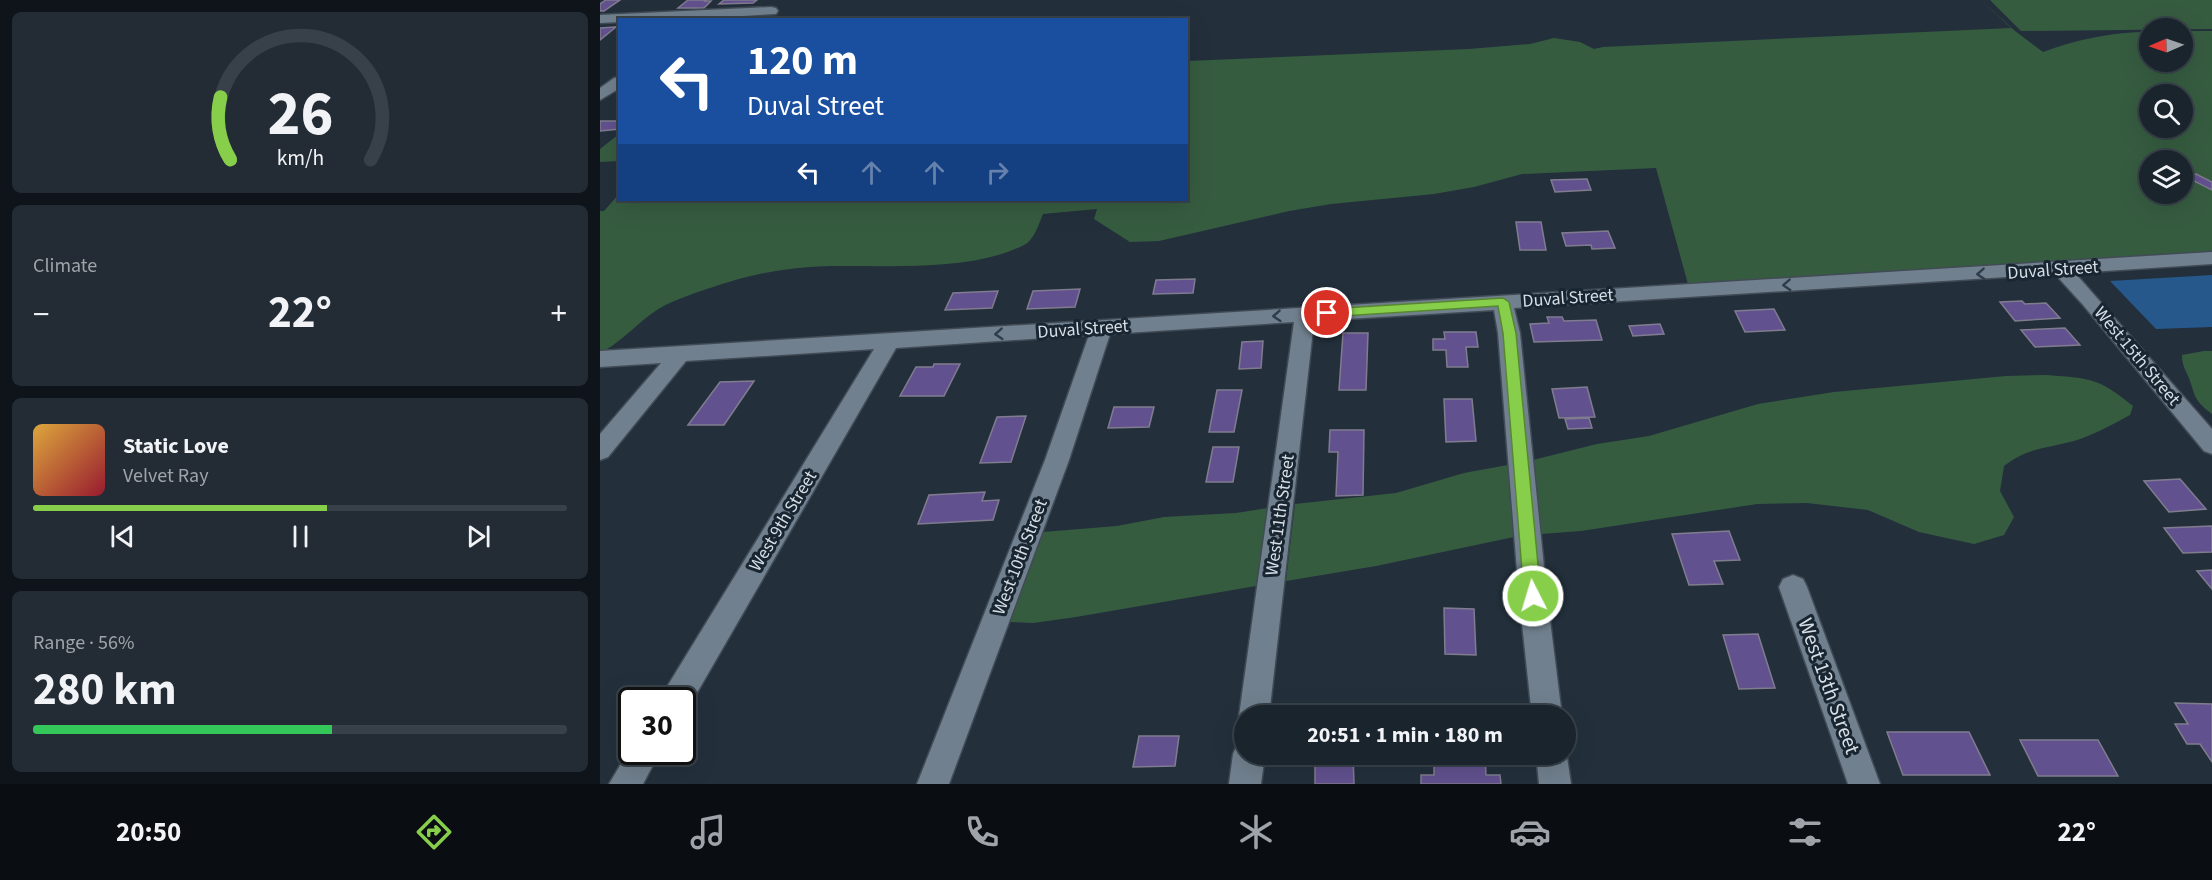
<!DOCTYPE html>
<html lang="en">
<head>
<meta charset="utf-8">
<style>
  :root { --surface:#1a242d; --page:#232c35; --text:#f1f3f6; --muted:#9fa4aa; --line:#384149; --accent:#87cf4b }
  body { margin:0; font-family:"Source Sans 3",sans-serif; background:var(--page); color:var(--text); height:100vh; display:flex; flex-direction:column; font-size:22px; white-space:nowrap }
  * { box-sizing:border-box; margin:0 }
  p { font-size:20px; color:var(--muted) }
  .icon { flex:none; width:33px; height:33px; fill:none; stroke:currentColor; stroke-width:2; stroke-linecap:round; stroke-linejoin:round }
  .map { position:relative; flex:1; overflow:hidden }
  .side { display:flex; flex-direction:column; gap:12px; padding:12px; background:#0e1419; width:600px }
  .side>* { flex:none }
  .guide { position:absolute; left:18px; top:18px; width:570px; height:183px; border-radius:0px; box-shadow:0 6px 24px #0002,0 0 0 2px var(--line); background:#1a4fa0; color:#fff; overflow:hidden }
  .needle { width:39px; rotate:268deg }
  .buttons { position:absolute; left:1539px; top:18px; display:grid; gap:12px }
  .buttons a { display:grid; place-items:center; width:54px; height:54px; border-radius:50%; background:var(--surface); box-shadow:0 6px 24px #0002,0 0 0 2px var(--line); font-size:30px }
  .speed { position:absolute; left:18px; top:687px; display:flex; gap:12px; font-size:30px; font-weight:700; text-align:center }
  .speed>* { display:grid; place-content:center; width:78px; height:78px; border-radius:50%; background:var(--surface); box-shadow:0 6px 24px #0002,0 0 0 2px var(--line); line-height:1 }
  .speed .limit { border:3px solid #111; border-radius:9px; background:#fff; color:#111 }
  .pin { position:absolute; display:grid; place-items:center; width:51px; height:51px; color:#fff; margin:-26px; border:3px solid #fff; border-radius:50%; box-shadow:0 2px 6px #0007 }
  .me { position:absolute; width:66px; margin:-33px; rotate:355deg; stroke-linejoin:round; filter:drop-shadow(0 0 4px #0008) }
  .turn { display:flex; align-items:center; gap:21px; height:126px; padding:0 30px; font-size:27px }
  .turn .icon { width:78px; height:78px; stroke-width:2.5 }
  .turn b { display:block; font-size:42px; line-height:51px }
  .lanes { display:flex; align-items:center; height:57px; padding:0 30px; background:#0003; justify-content:center; gap:30px; direction:ltr }
  .lanes .off { opacity:.35 }
  .big { font-size:45px; font-weight:700; line-height:1.1 }
  .side .card { flex:1; display:flex; flex-direction:column; justify-content:center; gap:9px; min-width:0; padding:0 21px; border-radius:9px; background:var(--page) }
  .side .dial { align-items:center; gap:0 }
  .dial svg { height:156px; overflow:visible; fill:none; stroke:var(--line); stroke-width:7; stroke-linecap:round; text-anchor:middle }
  .dial text { fill:var(--text); stroke:none }
  .song { display:flex; align-items:center; gap:18px }
  .cover { width:72px; height:72px; border-radius:9px; background:linear-gradient(135deg,hsl(40 70% 55%),hsl(350 70% 35%)) }
  .played { height:6px; border-radius:3px; background:linear-gradient(90deg,var(--accent) 55%,var(--line) 55%) }
  .keys { display:flex; justify-content:space-around; direction:ltr }
  .heat { display:flex; justify-content:space-between; align-items:center; font-size:33px; direction:ltr }
  .charge { height:9px; border-radius:4px; background:linear-gradient(90deg,#34c759 56%,var(--line) 0) }
  .trip { position:absolute; left:634px; top:705px; width:342px; height:60px; border-radius:30px; background:var(--surface); box-shadow:0 6px 24px #0002,0 0 0 2px var(--line); font-weight:700; line-height:60px; text-align:center }
  .dock { display:flex; height:96px; justify-content:space-around; align-items:center; background:#0a0e12; color:var(--muted) }
  .dock .icon { width:42px; height:42px }
  .dock .current { color:var(--accent) }
  .dock b { font-size:27px; color:var(--text) }
  main { display:flex; flex:1; min-height:0 }
  .map>svg:first-child { display:block }
  .green { fill:#365c40; fill-rule:evenodd }
  .water { fill:#26588c }
  .building { fill:#62518f; stroke:#807c8f; stroke-width:1.5 }
  .lines { fill:none; stroke-linecap:round; stroke-linejoin:round }
  .minor-casing { stroke:#414b56; stroke-width:3 }
  .minor { fill:#71808e; fill-rule:evenodd }
  .oneway { stroke:#2f3c49 }
  .route { fill:#87cf4b; stroke:#588731; stroke-width:1.5 }
  .labels { text-anchor:middle; dominant-baseline:central; stroke-width:6; stroke-linejoin:round; paint-order:stroke }
  .street-label { font-size:18px; fill:#d6dee6; stroke:#192632 }
  .near-street-label { font-size:21px; fill:#d6dee6; stroke:#192632 }
</style>
</head>
<body>
<main>
<section class="side">
<div class="card dial"><svg viewBox="0 0 100 80">
<path d="M14 69A42 42 0 1 1 86 69"/>
<path d="M14 69A42 42 0 0 1 9 37" stroke="#87cf4b"/>
<text x="50" y="56" font-size="32" font-weight="700">26</text>
<text x="50" y="72" font-size="11">km/h</text>
</svg></div>
<div class="card"><p>Climate</p>
<div class="heat"><a>−</a><b class="big">22°</b><a>+</a></div>
</div>
<div class="card">
<div class="song"><i class="cover"></i><div><b>Static Love</b><p>Velvet Ray</p></div></div>
<div class="played"></div>
<div class="keys"><svg class="icon" aria-label="previous" viewBox="0 0 24 24"><path d="M18 5L8 12l10 7zM5 5v14"/></svg><svg class="icon" aria-label="pause" viewBox="0 0 24 24"><path d="M8 5v14M16 5v14"/></svg><svg class="icon" aria-label="next" viewBox="0 0 24 24"><path d="M6 5l10 7-10 7zM19 5v14"/></svg></div>
</div>
<div class="card"><p>Range · 56%</p><b class="big">280 km</b><div class="charge"></div></div>
</section>
<div class="map">
<svg width="1612" height="784" viewBox="0 0 1612 784">
  <rect width="100%" height="100%" fill="#23303c"/>
  <g class="green">
    <path d="M1381,0L1415,31L1443,52C1477,39 1513,32 1549,32L1550,62H1582L1583,31H1612V252L1488,261L1088,284L1056,168L922,174L874,187L834,194L731,204L689,211L559,241L530,242L494,219L497,209L443,214C439,224 434,240 424,245C371,272 288,265 230,266C198,267 166,271 135,280C116,286 80,297 62,307C40,319 23,342 0,353V211H4L19,194L20,200H586L587,61L869,49L930,44L954,38L980,42L994,49L1003,47L1411,28ZM1550,94H1582V128H1550ZM1550,160H1582V194H1550Z"/>
    <path d="M1390,0H1612V29L1421,31Z"/>
    <path d="M19,134V161L0,162V149Z"/>
    <path d="M1604,351H1612V414C1594,400 1596,398 1589,378C1585,369 1582,365 1582,355Z"/>
    <path d="M1447,375C1492,379 1497,377 1533,406L1530,415C1515,423 1499,432 1483,438C1452,449 1434,444 1404,466L1400,491L1414,517L1404,535L1374,544L1319,532L1268,510L1207,503L1157,504L981,531L941,534L933,460L997,444L1049,436L1158,404L1234,392L1406,376Z"/>
    <path d="M908,465L914,537L776,566L686,581L695,504L796,493L864,473Z"/>
    <path d="M668,508L656,586L476,617L433,623L410,622L443,532L517,526L564,517L636,513Z"/>
  </g>
  <path class="water" d="M1612,275V327L1556,329L1510,281Z"/>
  <g class="building">
    <path d="M6,0H20L4,11H0V4Z"/>
    <path d="M88,0H106L105,1H111L104,8H78Z"/>
    <path d="M124,0H157L153,3L119,4Z"/>
    <path d="M16,27L0,40V28Z"/>
    <path d="M0,121H20V129L0,131Z"/>
    <path d="M1596,174L1612,182V190L1586,177Z"/>
    <path d="M987,179L991,190L955,192L951,180Z"/>
    <path d="M916,222H941L946,250H920Z"/>
    <path d="M1008,231L1015,248L992,249L991,245L966,246L962,233Z"/>
    <path d="M595,279L593,293L553,294L556,280Z"/>
    <path d="M480,289L475,307L427,309L433,291Z"/>
    <path d="M398,291L392,308L345,310L353,293Z"/>
    <path d="M1422,301L1425,304L1446,303L1460,318L1415,321L1400,302Z"/>
    <path d="M1174,309L1185,330L1145,332L1135,311Z"/>
    <path d="M947,317H962L964,321L996,320L1002,340L934,342L930,324L949,323Z"/>
    <path d="M1060,324L1064,334L1033,336L1029,326Z"/>
    <path d="M1465,328L1480,345L1435,347L1421,330Z"/>
    <path d="M844,332H876L878,347H866L868,367H847L846,350H833V339H845Z"/>
    <path d="M743,333H768L766,390H739Z"/>
    <path d="M663,341L661,368L639,369L642,342Z"/>
    <path d="M334,364H360L344,396H300L316,367H333Z"/>
    <path d="M154,381L124,425H88L120,382Z"/>
    <path d="M987,387L995,417L959,418L952,389Z"/>
    <path d="M617,390H642L634,432H609Z"/>
    <path d="M844,399H872L876,441L846,442Z"/>
    <path d="M514,407H554L549,427L508,428Z"/>
    <path d="M426,416L411,462L380,463L397,417Z"/>
    <path d="M989,418L992,428L968,429L965,419Z"/>
    <path d="M730,430H764L763,495L736,496L738,452H729Z"/>
    <path d="M613,447H639L633,482H606Z"/>
    <path d="M1580,479L1606,509L1569,512L1544,481Z"/>
    <path d="M385,492L382,501L399,500L393,520L318,524L329,495Z"/>
    <path d="M1612,526V552L1583,553L1564,528Z"/>
    <path d="M1129,531L1140,560L1114,561L1123,584L1089,585L1072,534Z"/>
    <path d="M1612,570V589L1597,571Z"/>
    <path d="M844,608L874,609L876,655L845,654Z"/>
    <path d="M1158,634L1175,688L1139,689L1123,635Z"/>
    <path d="M1575,703L1612,704V762L1600,744H1587L1575,724H1588Z"/>
    <path d="M1287,732H1369L1390,775H1303Z"/>
    <path d="M539,736H579L575,766L533,767Z"/>
    <path d="M1420,740H1498L1518,776H1438Z"/>
    <path d="M715,754H753L754,784H715Z"/>
    <path d="M834,754H885L886,775H900L901,784H821V775H834Z"/>
  </g>
  <g class="lines">
    <defs>
      <g id="minor">
        <path d="M171,7L176,8L178,11L176,14L74,20H20V22L0,23V15Z"/>
        <path d="M20,77V88L0,100V88L14,78Z"/>
        <path d="M1612,252V264L1475,273L1612,429V454L1604,451L1484,306L1455,274L914,308L920,333L947,596L962,716H932L919,596L898,333L894,310L714,321L669,716H645V727L639,716L694,322L510,334L469,460L349,784H317L445,460L489,335L296,348L87,710L82,712V700H61L65,690L274,349L86,361L8,457L0,460V434L61,363L0,367V351Z"/>
        <path d="M1193,575L1203,579L1207,587L1280,784H1248L1179,587L1183,579Z"/>
        <path d="M645,740V754H665L661,784H629L633,754L638,743Z"/>
        <path d="M32,745V752H60L43,784H9Z"/>
        <path d="M966,750L971,784H939L936,754H966Z"/>
      </g>
    </defs>
    <use href="#minor" class="minor-casing"/>
    <use href="#minor" class="minor"/>
  </g>
  <defs><path id="oneway-chevron" d="M-2-3.5L2.5 0L-2 3.5" fill="none" stroke-width="1.6" stroke-linecap="round" stroke-linejoin="round" transform="scale(1.5)"/></defs>
  <g class="oneway">
    <use href="#oneway-chevron" transform="translate(1381 274) rotate(176)"/>
    <use href="#oneway-chevron" transform="translate(1187 285) rotate(177)"/>
    <use href="#oneway-chevron" transform="translate(677 316) rotate(176)"/>
    <use href="#oneway-chevron" transform="translate(399 334) rotate(176)"/>
  </g>
  <path class="route" d="M903,298L909,302L916,333L941,596L939,601L933,603L927,601L924,596L903,333L898,306L727,317L721,313L727,309Z"/>
  <g class="labels">
    <g class="street-label">
      <text transform="translate(1453 270) rotate(-4)">Duval Street</text>
      <text transform="translate(968 298) rotate(-4)">Duval Street</text>
      <text transform="translate(483 329) rotate(-4)">Duval Street</text>
      <text transform="translate(1537 356) rotate(50)">West 15th Street</text>
      <text transform="translate(680 515) rotate(-82)">West 11th Street</text>
      <text transform="translate(183 521) rotate(-59)">West 9th Street</text>
      <text transform="translate(420 557) rotate(-69)">West 10th Street</text>
    </g>
    <g class="near-street-label">
      <text transform="translate(1229 686) rotate(70)">West 13th Street</text>
    </g>
  </g>
</svg>
<div class="buttons">
<a><svg class="needle" viewBox="-14 -14 28 28"><path d="M0-13l5 13h-10z" fill="#e53935"/><path d="M0 13l5-13h-10z" fill="#9fa4aa"/></svg></a>
<a><svg class="icon" aria-label="search" viewBox="0 0 24 24"><circle cx="10" cy="10" r="6"/><path d="M15 15l6 6"/></svg></a>
<a><svg class="icon" aria-label="layers" viewBox="0 0 24 24"><path d="M12 4l9 5-9 5-9-5zM3 14l9 5 9-5"/></svg></a>
</div>
<div class="speed"><div class="limit">30</div></div>
<div class="pin" style="left:727px;top:313px;background:#d93025"><svg class="icon" aria-label="arrive" viewBox="0 0 24 24"><path d="M6 21V4h12l-3 4 3 4H6"/></svg></div>
<svg class="me" style="left:933px;top:596px" viewBox="-20 -20 40 40"><circle r="17" fill="#87cf4b" stroke="#fff" stroke-width="3"/><path d="M0-11L8 9 0 5-8 9z" fill="#fff"/></svg>
<div class="trip">20:51 · 1 min · 180 m</div>
<div class="guide">
<div class="turn"><svg class="icon" aria-label="left" viewBox="0 0 24 24"><path d="M17 20v-9H6M10 6l-5 5 5 5"/></svg><div><b>120 m</b>Duval Street</div></div>
<div class="lanes"><svg class="icon" aria-label="left" viewBox="0 0 24 24"><path d="M17 20v-9H6M10 6l-5 5 5 5"/></svg><svg class="icon off" aria-label="ahead" viewBox="0 0 24 24"><path d="M12 20V5M6 11l6-6 6 6"/></svg><svg class="icon off" aria-label="ahead" viewBox="0 0 24 24"><path d="M12 20V5M6 11l6-6 6 6"/></svg><svg class="icon off" aria-label="right" viewBox="0 0 24 24"><path d="M7 20v-9h11M14 6l5 5-5 5"/></svg></div>
</div>
</div>
</main>
<nav class="dock">
<b>20:50</b>
<svg class="icon current" aria-label="directions" viewBox="0 0 24 24"><path d="M12 3l9 9-9 9-9-9zM9 14v-3h6M13 9l2 2-2 2"/></svg>
<svg class="icon" aria-label="music" viewBox="0 0 24 24"><path d="M9 18V5l10-2v13"/><circle cx="6" cy="18" r="3"/><circle cx="16" cy="16" r="3"/></svg>
<svg class="icon" aria-label="phone" viewBox="0 0 24 24"><path d="M5 4h4l2 5-3 2q2 4 5 5l2-3 5 2v4C11 20 4 13 5 4z"/></svg>
<svg class="icon" aria-label="climate" viewBox="0 0 24 24"><path d="M12 3v18M4 7l16 10M4 17L20 7"/></svg>
<svg class="icon" aria-label="car" viewBox="0 0 24 24"><path d="M5 17H2v-5l4-1 3-4h7l3 4 3 1v5h-3M9 17h6M6 11h13"/><circle cx="7" cy="17" r="2"/><circle cx="17" cy="17" r="2"/></svg>
<svg class="icon" aria-label="filters" viewBox="0 0 24 24"><path d="M4 7h16M4 17h16"/><circle cx="9" cy="7" r="2"/><circle cx="15" cy="17" r="2"/></svg>
<b>22°</b>
</nav>
</body>
</html>
